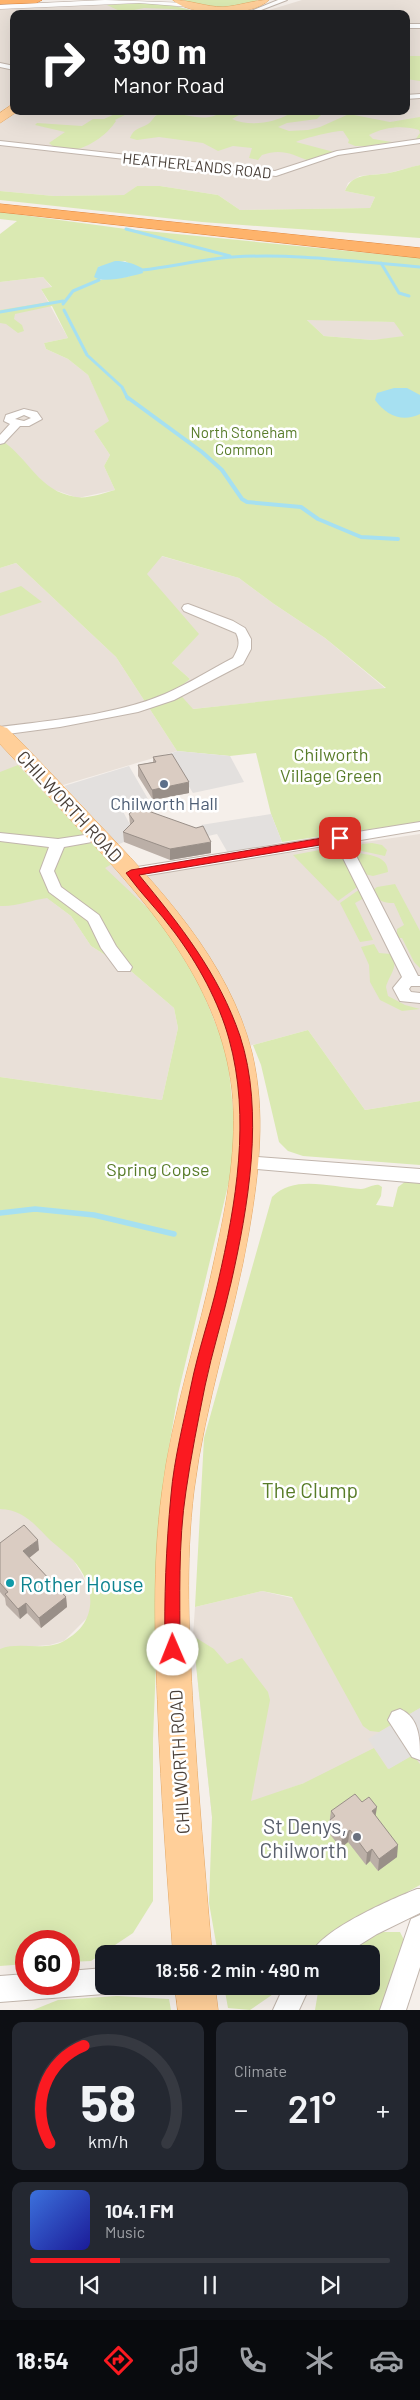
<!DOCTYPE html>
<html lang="en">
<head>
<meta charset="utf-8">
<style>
  :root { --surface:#171b24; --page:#242831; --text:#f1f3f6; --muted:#9ea1a6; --line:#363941; --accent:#fb1a21 }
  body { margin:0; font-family:Barlow,sans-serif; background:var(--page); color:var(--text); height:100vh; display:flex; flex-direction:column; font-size:19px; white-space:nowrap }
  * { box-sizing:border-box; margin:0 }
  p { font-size:16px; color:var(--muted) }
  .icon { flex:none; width:28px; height:28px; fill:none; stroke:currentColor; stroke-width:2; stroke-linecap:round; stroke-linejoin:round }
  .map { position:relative; height:2010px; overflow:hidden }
  .drawer { display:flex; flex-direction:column; gap:12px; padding:12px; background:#0d0f14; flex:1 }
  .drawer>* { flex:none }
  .top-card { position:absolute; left:10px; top:10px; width:400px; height:105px; border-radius:10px; box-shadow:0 5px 20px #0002; background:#202124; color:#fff; overflow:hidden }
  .speed { position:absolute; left:15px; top:1930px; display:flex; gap:10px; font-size:25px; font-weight:700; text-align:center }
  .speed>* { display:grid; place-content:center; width:65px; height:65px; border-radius:50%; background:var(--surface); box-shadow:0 5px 20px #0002; line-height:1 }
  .speed .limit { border:8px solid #d22; background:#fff; color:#111 }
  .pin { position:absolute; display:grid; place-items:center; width:42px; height:42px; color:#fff; margin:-21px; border-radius:10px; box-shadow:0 2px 8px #0006 }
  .me { position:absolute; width:55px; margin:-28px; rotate:359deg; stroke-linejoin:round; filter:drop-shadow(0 0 4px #0008) }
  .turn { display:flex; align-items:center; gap:18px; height:105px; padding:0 20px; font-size:22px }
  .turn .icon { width:65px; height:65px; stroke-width:2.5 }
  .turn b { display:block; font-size:35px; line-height:42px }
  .big { font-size:38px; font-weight:600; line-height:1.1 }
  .drawer .widget { flex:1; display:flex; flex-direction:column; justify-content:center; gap:8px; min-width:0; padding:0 18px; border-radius:10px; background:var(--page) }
  .drawer .dial { align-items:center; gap:0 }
  .dial svg { height:130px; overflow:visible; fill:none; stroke:var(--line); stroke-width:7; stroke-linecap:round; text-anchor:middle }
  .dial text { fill:var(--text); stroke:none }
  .song { display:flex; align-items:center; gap:15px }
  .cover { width:60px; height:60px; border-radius:8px; background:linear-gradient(135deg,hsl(220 70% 55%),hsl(240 70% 35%)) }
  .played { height:5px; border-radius:2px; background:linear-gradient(90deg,var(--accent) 25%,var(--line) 25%) }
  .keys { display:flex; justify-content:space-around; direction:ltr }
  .heat { display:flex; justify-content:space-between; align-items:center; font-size:28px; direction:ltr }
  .drawer .tiles { flex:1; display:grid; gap:12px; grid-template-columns:1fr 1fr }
  .widget:last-child { grid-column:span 2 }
  .trip { position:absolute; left:95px; top:1945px; width:285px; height:50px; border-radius:10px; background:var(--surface); box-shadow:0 5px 20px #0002; font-weight:600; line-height:50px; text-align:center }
  .tab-bar { display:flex; height:80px; justify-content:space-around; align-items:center; background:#090b0e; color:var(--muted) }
  .tab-bar .icon { width:35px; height:35px }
  .tab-bar .current { color:var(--accent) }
  .tab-bar b { font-size:22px; color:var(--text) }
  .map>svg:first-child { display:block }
  .residential { fill:#e9e0d8 }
  .green { fill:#dae9b2; fill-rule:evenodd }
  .parking { fill:#e3e0de }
  .water { fill:#a6e0f1 }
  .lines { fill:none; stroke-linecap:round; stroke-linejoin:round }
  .stream-far2 { stroke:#a6e0f1; stroke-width:3 }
  .stream-far1 { stroke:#a6e0f1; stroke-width:4 }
  .stream { stroke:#a6e0f1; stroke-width:5.5 }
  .minor-casing { stroke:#c1b5ac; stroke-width:2 }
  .tertiary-casing { stroke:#c1b5ac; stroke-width:1 }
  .primary-casing { stroke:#e5a967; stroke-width:1 }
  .motorway-casing { stroke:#df843a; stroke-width:1 }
  .minor { fill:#fff; fill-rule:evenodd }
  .tertiary { fill:#fff; fill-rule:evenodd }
  .primary { fill:#ffcf99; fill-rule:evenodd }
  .motorway { fill:#feb36b; fill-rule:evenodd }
  .wall { fill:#bbafa7 }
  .shaded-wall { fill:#998f88 }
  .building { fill:#daccc2; stroke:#998f88 }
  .route { fill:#fb1a21; stroke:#a31115 }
  .service-dot { fill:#5c6f8a; stroke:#fff; stroke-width:2 }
  .culture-dot { fill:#0f9aa8; stroke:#fff; stroke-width:2 }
  .worship-dot { fill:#6b7280; stroke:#fff; stroke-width:2 }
  .labels { text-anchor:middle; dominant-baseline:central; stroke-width:5; stroke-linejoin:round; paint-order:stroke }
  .far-street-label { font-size:15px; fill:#493f38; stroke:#fff }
  .far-park-label { font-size:15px; fill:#587c29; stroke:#fff }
  .park-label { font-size:18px; fill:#587c29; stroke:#fff }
  .service-label { font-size:18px; fill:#4e5e75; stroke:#fff }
  .street-label { font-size:18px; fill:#493f38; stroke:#fff }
  .near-park-label { font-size:21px; fill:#587c29; stroke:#fff }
  .near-culture-label { font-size:21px; fill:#0d838f; stroke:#fff; text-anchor:start }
  .near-worship-label { font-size:21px; fill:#5b616d; stroke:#fff; text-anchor:end }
</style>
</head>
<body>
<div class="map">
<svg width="420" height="2010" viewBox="0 0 420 2010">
  <rect width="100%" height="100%" fill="#f5efea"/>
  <g class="residential">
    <path d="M302,0H420V165L389,173L360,176L348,183L345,191L375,197L370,208L240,210L218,195L160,186H137L125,195L54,196L0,191V9L140,3L170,5L207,14H14V111H406V14H256Z"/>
    <path d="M43,277L52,288L41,289L68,338L44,343L46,349L68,359L88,375L110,421L94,431L110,455L104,466L115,490L78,498L49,488L0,439V282Z"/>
    <path d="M306,319L395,322L405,337L373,340L324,336Z"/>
    <path d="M161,556L239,578L274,604L325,638L386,689L192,709L175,690L190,679L172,663L198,634L146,574Z"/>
    <path d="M16,563L116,657L177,751L43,791L124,877L420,834V1101L365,1110L308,1030L227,1052L215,1018L47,898L71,916L91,946L132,972L174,1008L178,1028L162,1100L0,1077V568Z"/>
    <path d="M0,1509H10L26,1516L37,1525L74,1561L83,1576L92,1599L90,1615L64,1641L50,1645L0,1649Z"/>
    <path d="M262,1591L420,1628V1816L304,1783L212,1817L193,1636L195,1607Z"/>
  </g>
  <g class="green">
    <path d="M183,0H258C235,11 206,9 183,0Z"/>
    <path d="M140,3L170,5L207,14L172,9L144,8L134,10L136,14H126L107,5Z"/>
    <path d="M406,56H420V81L406,79Z"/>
    <path d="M223,111H246L232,119C249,127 274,123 289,114L288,111H316L321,115L317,119L287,123L278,127L289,131L308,130L320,127L349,114L390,122L420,117V139L415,140L420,133L419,130C403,125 384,127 369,135L373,139L392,142L367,146H355L348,143L349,140L343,131C337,130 300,139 296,142L334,152L309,161C293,154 280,148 262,155L258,160L249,158L252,148L233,146L218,151L203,143L159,137L137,140L130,138C134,128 139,129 148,124C153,121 153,116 159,114C180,108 202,127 223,111Z"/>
    <path d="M117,113L127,114L115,120L116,121C104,140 69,162 49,143L65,132L35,125L37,123L82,126L93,119H104Z"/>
    <path d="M420,165V238L202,222L0,200V191L54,196L124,195L137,186H160L218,195L240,210L370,208L375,197L345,191C352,172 372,176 389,173C399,171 410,167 420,165Z"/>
    <path d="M0,212L126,229L420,258V822L282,842L271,814L256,753L230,756L177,751L116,657L16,563L0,568V439C30,459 38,491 76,497C88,499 104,493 115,490L104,466L110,455L94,431L109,421L88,375L68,359L46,349L44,343L68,338L52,306L15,314L14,319L22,325L24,331L18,333L6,324L0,323V310L49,302L41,289L52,287L43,277L0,282V234L17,221L0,219ZM125,261L143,272L126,277L99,280L98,267ZM307,320L394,322L404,336L373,340L324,336ZM162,556L239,578L274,604L325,638L386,688L193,709L176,690L190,679L172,663L199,634L147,574Z"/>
    <path d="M21,586L42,602L0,616V593Z"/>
    <path d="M18,765L112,864L105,868L158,918L199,983L227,1052L237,1148L178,1394L166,1465L162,1514L153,1739V1901L133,1933L91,1961L69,1962V1941H26V1964L0,1966V1649C20,1641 44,1652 64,1641C98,1623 97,1587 73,1560C66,1553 58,1547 50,1540C34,1524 24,1510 0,1509V1077L162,1100L178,1028L174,1008L132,972L91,946L71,916L47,898C31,900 16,907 0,906V772Z"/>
    <path d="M372,843L382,845L387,850L385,856L357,850L362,844Z"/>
    <path d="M325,849L341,852L360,885L338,901L293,855Z"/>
    <path d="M358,853C370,855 388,856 388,872L373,876L364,874L356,858Z"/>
    <path d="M395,884L420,931V968L414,962L402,938H397V929L404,925L394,903C382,903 378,901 373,890L377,887Z"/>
    <path d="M360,889L366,897L355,903L373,940L360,942L340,903Z"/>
    <path d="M374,944L379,953L391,954C400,966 389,975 386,987L388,996L405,1005L420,1009L402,1011L380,1000L370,982L369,965L361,947Z"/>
    <path d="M308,1030L365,1110L420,1101V1165L303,1156L288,1151L279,1142L261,1065L253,1045Z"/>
    <path d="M406,1181L420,1182V1708L379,1732L370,1731L363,1726L292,1597L262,1591L195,1607L204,1438L272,1197C295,1174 332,1188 361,1189C367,1189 373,1184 379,1185L382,1187L381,1196L376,1205L393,1207L398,1187Z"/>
    <path d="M193,1636L214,1649L227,1664L242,1658L268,1692L270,1700L251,1801L304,1783L374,1748L388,1769L413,1755L420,1764V1885L328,1936L312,1954H218L209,1903L212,1817Z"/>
    <path d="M382,1932H400L404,1940L384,2010H315L319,1986H371V1954H345L352,1948Z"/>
    <path d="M224,1986H285L250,2010L228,2008Z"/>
    <path d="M117,1996L169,1999L171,2010H33L58,2000Z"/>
  </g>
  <g class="parking">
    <path d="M177,751L230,756L244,782L193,793L169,754Z"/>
    <path d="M129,766L148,799L120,806L134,832L124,842L117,845L64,786Z"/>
    <path d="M271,814L282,842L228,853L217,834L208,836L201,825Z"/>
    <path d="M420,1708V1751L389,1769L368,1739Z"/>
  </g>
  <g class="water">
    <path d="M115,261C126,261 132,263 142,268L143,273C132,276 104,284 94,277L98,267Z"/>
    <path d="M394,388H407L420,395V414C402,423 386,415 375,400L377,393Z"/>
  </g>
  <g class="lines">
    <g class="stream-far2">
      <path d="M126,229L230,256"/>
      <path d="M381,263L399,293L409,296"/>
      <path d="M142,270C172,267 202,259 233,257C295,253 358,262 420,267"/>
      <path d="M63,304L73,291L99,280"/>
      <path d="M64,310L87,355L122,387L128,399"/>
      <path d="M0,312L63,301"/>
    </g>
    <path class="stream-far1" d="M127,397L202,452L222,470L242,499L247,502L301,507L318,519L361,537L398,539"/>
    <path class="stream" d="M0,1213L35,1209L94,1215L174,1234"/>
    <defs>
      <g id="minor">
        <path d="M278,0H287L256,12L251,11Z"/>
        <rect x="406" y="24" width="14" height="4"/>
        <path d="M0,63L14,66V70L0,67Z"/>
        <path d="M420,94V98L406,99V95Z"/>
        <path d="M420,139V143L338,155L276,176L0,145V141L275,171L337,151Z"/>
        <path d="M24,409L37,412L42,419L29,426H20L4,443L0,444V435L10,424L4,421L6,415ZM24,415L31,418L24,421L15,419Z"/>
        <path d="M188,604L233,621L245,628L251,639V649L243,664L174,700L138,712L60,727L0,735V727C53,720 116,715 165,694C188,684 210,670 233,658C238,649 241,643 236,633L184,611L182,608L184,605Z"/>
        <path d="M420,822V830L349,842L418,976H420V986H411L409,989L411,992L420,993V1003L400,1001L393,988L402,977L336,844L131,878L124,873L131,868Z"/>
        <path d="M0,833L58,839L98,833L103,834L105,837L103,840L64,847L54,871L61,887L99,915L116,946L132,967L130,971H118L101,948L88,921L49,892L40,871L49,847L0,841Z"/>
        <path d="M245,1156L420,1169V1183L245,1168L239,1167L236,1162L239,1157Z"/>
        <path d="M400,1709C420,1718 420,1740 420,1760L412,1757L388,1720L392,1712Z"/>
        <path d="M417,1889H420V1913L377,1934L345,1954H311C322,1929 392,1899 417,1889Z"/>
        <path d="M420,1915V1967L406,2010H380L411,1919Z"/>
        <path d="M104,1968V1986H115L113,1990L104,1994L0,2002V1976L26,1974V1984H69V1971Z"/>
        <path d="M284,1986H310L299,2010H273Z"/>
      </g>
      <path id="tertiary" d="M105,0L190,3L194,5L190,7L139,3L0,9V5Z"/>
      <g id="primary">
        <path d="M173,0C190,0 206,7 223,7C239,6 253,0 269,0C252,17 190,17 173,0Z"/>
        <path d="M10,106H14V111H18L0,123V113Z"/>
        <path d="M0,726L7,728C37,758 65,788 94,819C158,886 229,960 252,1053C266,1112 259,1172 249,1231C234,1318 205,1403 194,1490C185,1563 189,1636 193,1709C198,1791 205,1872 212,1954H173C167,1874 161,1794 158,1713C155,1640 152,1565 162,1492C172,1412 199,1336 215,1257C227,1203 238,1145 232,1089C220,990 158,915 93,844C62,811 31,777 0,744Z"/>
        <path d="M175,1986H215L218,2010H178Z"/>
      </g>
      <g id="motorway">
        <path d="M0,0H42L36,3L0,4Z"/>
        <path d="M0,204L420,248V258L0,212Z"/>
      </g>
    </defs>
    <use href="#minor" class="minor-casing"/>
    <use href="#tertiary" class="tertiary-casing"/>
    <use href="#primary" class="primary-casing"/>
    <use href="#motorway" class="motorway-casing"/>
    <use href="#minor" class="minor"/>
    <use href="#tertiary" class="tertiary"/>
    <use href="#primary" class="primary"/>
    <use href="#motorway" class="motorway"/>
  </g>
  <g class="wall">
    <path d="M153,757L189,793L153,800L138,776V765L153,762Z"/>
    <path d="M129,814L211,853L170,860L124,842L123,832L130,825Z"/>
    <path d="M0,1543L39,1550L29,1558L66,1597L67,1607L41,1628L27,1613L20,1619L6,1605L5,1598L0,1592Z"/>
    <path d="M362,1802L376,1816L397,1857L378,1871L370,1861L366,1865L348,1842L341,1848L328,1832L331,1811Z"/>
  </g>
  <g class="shaded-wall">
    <path d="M189,782V793L153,800L152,790Z"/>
    <path d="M211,842V853L170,860V849Z"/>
    <path d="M38,1540L39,1550L24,1562L23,1551Z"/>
    <path d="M66,1597L67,1607L41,1628L39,1618Z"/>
    <path d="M26,1603L27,1613L20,1619L18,1609Z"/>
    <path d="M377,1807L375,1819L372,1811Z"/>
    <path d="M350,1830L348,1842L341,1848L342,1836Z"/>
    <path d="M398,1845L397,1857L378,1871L379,1859Z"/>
    <path d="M372,1849L370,1861L366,1865L367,1853Z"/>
  </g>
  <g class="building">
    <path d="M172,754L189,782L152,790L138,765L156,762L153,757Z"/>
    <path d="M137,807L196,828L203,826L211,842L170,849L123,832L134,821L129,814Z"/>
    <path d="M24,1525L38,1540L23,1551L66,1597L39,1618L26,1603L18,1609L5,1594L8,1592L0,1583V1543Z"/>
    <path d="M355,1794L362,1802L369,1797L377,1807L372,1811L398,1845L379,1859L372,1849L367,1853L350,1830L342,1836L330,1820L335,1816L331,1811Z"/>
  </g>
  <path class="route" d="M340,835L345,838L344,841L139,875C180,925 219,974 240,1036C265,1112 248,1208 231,1283C223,1318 212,1352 205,1386C198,1421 191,1456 186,1491C178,1543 180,1598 180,1650L178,1656L173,1658L167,1656L165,1650C164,1598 166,1547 171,1495C174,1459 184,1421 191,1386C198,1351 210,1317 218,1282C236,1204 251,1118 229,1039C219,1002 198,964 175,933C160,912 141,894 126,873L131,870Z"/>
  <circle class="service-dot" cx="164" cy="784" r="5"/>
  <circle class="culture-dot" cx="10" cy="1583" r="5"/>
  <circle class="worship-dot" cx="357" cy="1837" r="5"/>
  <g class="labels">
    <g class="far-street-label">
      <text transform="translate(197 165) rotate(6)">HEATHERLANDS ROAD</text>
    </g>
    <g class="far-park-label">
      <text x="244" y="432">North Stoneham<tspan x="244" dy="17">Common</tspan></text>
    </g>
    <g class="park-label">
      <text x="331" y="754">Chilworth<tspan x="331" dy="21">Village Green</tspan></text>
      <text x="158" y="1169">Spring Copse</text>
    </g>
    <g class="service-label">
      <text x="164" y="803">Chilworth Hall</text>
    </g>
    <g class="street-label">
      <text transform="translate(70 806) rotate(47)">CHILWORTH ROAD</text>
      <text transform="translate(179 1762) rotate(-93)">CHILWORTH ROAD</text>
    </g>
    <g class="near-park-label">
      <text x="310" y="1489">The Clump</text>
    </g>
    <g class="near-culture-label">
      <text x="20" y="1583">Rother House</text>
    </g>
    <g class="near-worship-label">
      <text x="347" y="1825">St Denys,<tspan x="347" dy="24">Chilworth</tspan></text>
    </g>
  </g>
</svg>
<div class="speed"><div class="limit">60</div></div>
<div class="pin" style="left:340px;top:838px;background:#d93025"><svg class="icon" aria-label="arrive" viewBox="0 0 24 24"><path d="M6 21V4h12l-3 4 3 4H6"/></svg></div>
<svg class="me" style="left:173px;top:1650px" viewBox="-20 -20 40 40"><circle r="19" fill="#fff"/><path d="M0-13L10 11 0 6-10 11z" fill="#fb1a21"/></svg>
<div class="trip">18:56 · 2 min · 490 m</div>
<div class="top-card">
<div class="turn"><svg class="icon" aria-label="right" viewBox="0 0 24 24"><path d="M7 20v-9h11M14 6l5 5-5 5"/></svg><div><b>390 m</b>Manor Road</div></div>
</div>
</div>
<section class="drawer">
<div class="tiles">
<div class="widget dial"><svg viewBox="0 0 100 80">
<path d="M14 69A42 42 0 1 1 86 69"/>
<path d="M14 69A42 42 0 0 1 35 9" stroke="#fb1a21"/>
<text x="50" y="56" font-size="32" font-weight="700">58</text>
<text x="50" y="72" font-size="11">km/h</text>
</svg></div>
<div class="widget"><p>Climate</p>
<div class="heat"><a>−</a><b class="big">21°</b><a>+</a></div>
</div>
<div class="widget">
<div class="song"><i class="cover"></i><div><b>104.1 FM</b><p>Music</p></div></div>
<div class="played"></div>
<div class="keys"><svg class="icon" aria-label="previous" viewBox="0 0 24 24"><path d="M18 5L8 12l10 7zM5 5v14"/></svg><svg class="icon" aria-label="pause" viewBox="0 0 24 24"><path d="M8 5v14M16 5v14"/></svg><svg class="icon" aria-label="next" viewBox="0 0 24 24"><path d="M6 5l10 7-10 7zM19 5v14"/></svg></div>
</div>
</div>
</section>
<nav class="tab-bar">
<b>18:54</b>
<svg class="icon current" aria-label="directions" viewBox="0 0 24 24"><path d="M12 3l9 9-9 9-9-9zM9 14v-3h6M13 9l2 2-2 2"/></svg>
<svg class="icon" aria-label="music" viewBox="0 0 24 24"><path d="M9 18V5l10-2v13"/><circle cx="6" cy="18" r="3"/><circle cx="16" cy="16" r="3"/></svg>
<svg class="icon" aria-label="phone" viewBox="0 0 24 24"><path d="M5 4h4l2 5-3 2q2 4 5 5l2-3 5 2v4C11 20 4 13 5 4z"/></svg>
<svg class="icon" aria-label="climate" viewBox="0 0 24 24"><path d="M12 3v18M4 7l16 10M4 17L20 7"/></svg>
<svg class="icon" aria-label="car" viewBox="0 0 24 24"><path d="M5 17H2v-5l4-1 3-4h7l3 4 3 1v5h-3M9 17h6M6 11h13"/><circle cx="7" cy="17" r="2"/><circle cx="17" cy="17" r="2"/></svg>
</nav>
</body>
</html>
